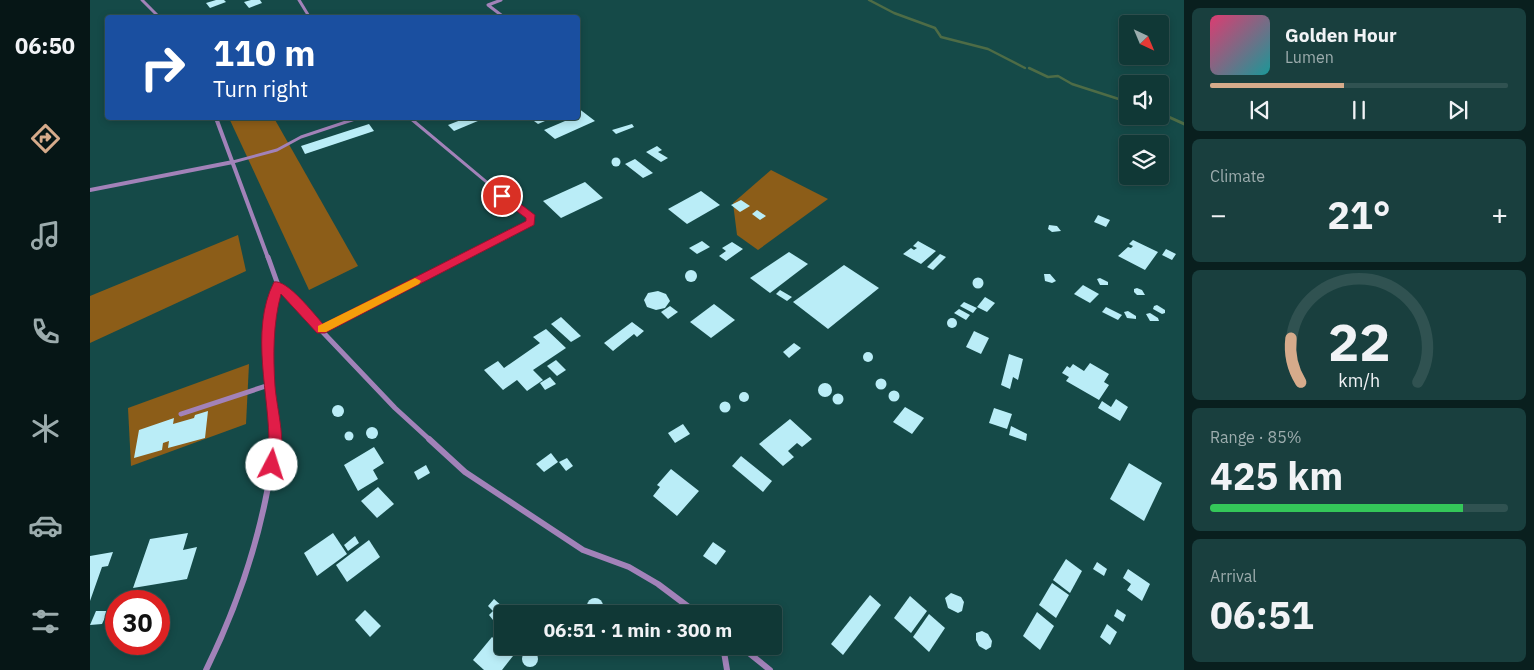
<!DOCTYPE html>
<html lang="en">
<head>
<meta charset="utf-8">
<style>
  :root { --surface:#103836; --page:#193f3e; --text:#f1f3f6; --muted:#9cacad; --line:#305251; --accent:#d6ab8b }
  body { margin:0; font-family:"IBM Plex Sans",sans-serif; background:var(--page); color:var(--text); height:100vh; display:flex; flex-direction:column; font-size:19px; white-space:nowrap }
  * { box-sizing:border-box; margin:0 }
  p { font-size:16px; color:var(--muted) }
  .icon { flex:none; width:28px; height:28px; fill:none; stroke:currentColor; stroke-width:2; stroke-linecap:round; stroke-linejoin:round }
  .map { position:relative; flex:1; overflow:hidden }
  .drawer { display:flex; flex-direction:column; gap:8px; padding:8px; background:#091f1e; width:350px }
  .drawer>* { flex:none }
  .hud { position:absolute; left:15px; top:15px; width:475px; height:105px; border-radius:5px; box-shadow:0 2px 8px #0003,0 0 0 1px var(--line); background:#1a4fa0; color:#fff; overflow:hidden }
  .needle { width:32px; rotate:136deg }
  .tools { position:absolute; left:1029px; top:15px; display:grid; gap:10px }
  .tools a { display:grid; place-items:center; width:50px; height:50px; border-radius:5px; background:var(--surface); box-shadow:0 2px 8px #0003,0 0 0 1px var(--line); font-size:25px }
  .speed { position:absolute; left:15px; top:590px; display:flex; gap:10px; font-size:25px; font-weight:700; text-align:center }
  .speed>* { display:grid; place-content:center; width:65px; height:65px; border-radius:50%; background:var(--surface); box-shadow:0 2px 8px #0003,0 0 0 1px var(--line); line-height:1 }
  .speed .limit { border:8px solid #d22; background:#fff; color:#111 }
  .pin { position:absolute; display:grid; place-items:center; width:42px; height:42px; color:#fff; margin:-21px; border:2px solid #fff; border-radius:50%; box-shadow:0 1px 5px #0007 }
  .me { position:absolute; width:55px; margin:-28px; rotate:5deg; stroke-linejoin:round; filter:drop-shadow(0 0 4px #0008) }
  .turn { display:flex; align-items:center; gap:18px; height:105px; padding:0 25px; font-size:22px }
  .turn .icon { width:65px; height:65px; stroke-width:2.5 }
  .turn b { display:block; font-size:35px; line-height:42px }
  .big { font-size:38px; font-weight:800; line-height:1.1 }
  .drawer .widget { flex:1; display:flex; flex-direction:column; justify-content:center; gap:8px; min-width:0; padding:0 18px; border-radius:8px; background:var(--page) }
  .drawer .dial { align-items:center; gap:0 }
  .dial svg { height:130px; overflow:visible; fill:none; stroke:var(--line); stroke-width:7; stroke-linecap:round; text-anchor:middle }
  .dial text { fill:var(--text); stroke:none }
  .song { display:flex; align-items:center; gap:15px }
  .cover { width:60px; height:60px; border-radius:8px; background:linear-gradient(135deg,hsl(340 70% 55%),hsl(180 70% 35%)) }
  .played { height:5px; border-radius:2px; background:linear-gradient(90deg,var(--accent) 45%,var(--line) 45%) }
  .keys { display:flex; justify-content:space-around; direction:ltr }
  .heat { display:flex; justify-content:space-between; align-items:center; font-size:28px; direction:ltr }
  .charge { height:8px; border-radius:4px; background:linear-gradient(90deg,#34c759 85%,var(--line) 0) }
  .trip { position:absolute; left:404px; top:605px; width:288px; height:50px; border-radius:5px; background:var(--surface); box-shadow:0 2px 8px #0003,0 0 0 1px var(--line); font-weight:800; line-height:50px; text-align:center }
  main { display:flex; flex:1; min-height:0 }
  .menu { display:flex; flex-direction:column; width:90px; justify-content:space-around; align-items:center; background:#061616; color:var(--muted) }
  .menu .icon { width:35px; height:35px }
  .menu .current { color:var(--accent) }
  .menu b { font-size:22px; color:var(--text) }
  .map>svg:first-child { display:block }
  .green { fill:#8c5d18 }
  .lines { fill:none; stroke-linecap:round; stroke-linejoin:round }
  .stream-far1 { stroke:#4e6c46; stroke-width:2.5 }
  .stream { stroke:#4e6c46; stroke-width:3 }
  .building { fill:#baedf7 }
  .service-far1 { stroke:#a282b9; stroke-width:3 }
  .service { stroke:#a282b9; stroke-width:4 }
  .minor-far3 { stroke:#a282b9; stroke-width:3 }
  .minor-far2 { stroke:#a282b9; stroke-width:4 }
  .minor-far1 { stroke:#a282b9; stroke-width:5 }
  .minor { stroke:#a282b9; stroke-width:6 }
  .route { fill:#e11d48; stroke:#92132f }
  .slow { fill:#f59e0b }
</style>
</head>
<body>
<main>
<nav class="menu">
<b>06:50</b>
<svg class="icon current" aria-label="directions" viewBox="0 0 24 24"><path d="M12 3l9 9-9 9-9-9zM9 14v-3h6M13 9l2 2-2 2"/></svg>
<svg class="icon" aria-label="music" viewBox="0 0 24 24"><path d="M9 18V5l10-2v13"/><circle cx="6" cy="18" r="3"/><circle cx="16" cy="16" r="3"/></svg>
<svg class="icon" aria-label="phone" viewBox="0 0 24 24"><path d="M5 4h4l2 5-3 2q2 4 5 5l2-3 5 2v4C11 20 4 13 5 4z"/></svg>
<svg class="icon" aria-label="climate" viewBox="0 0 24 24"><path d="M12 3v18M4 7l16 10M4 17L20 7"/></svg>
<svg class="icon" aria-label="car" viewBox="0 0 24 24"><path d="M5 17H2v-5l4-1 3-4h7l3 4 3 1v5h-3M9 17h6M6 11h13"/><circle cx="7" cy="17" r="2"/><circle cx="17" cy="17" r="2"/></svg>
<svg class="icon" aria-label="filters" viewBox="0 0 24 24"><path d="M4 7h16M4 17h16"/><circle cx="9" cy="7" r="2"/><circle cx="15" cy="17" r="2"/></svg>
</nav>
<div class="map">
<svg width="1094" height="670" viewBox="0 0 1094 670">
  <rect width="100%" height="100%" fill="#154a48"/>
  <g class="green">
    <path d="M139,118H184L268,266L219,290Z"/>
    <path d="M681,170L738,199L668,250L647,235L643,203Z"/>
    <path d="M148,235L156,271L0,343V296Z"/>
    <path d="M159,364L156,424L41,466L38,408Z"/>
  </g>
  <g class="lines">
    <g class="stream-far1">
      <path d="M779,0L804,13L845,28L851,37L898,49L935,68"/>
      <path d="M939,68L958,77L968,76L982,84L1038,102"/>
      <path d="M1070,113L1073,114"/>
    </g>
    <path class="stream" d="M1070,113L1094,124"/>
  </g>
  <g class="building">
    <path d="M126,0H134L136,2L120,8L116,3Z"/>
    <path d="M161,0H170L172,3L159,8L154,2Z"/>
    <path d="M488,108L505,121L465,139L454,130L482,118H488Z"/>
    <path d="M376,118H395L364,131L358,125Z"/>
    <path d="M440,118H462L448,124Z"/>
    <path d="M279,124L284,131L215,154L211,146Z"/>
    <path d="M542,124L544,127L526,134L522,130Z"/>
    <path d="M567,146L572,150L568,152L578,158L571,162L556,152Z"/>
    <circle cx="526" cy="162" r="4.5"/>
    <path d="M545,159L563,173L553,178L535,164Z"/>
    <path d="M495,182L513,198L471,218L453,201Z"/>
    <path d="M611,191L630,205L597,224L578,209Z"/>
    <path d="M651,200L660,206L650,212L641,205Z"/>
    <path d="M667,210L676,216L670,220L662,214Z"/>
    <path d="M1008,215L1020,220L1016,227L1004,222Z"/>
    <path d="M959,225L967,226L971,231L962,232L958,229Z"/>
    <path d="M1043,240L1068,252L1055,270L1028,256L1038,247L1041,248L1043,246L1039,244Z"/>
    <path d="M612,241L620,247L607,254L599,248Z"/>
    <path d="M828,241L846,251L831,264L813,254L821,248L824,250L827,248L823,246Z"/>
    <path d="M642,242L653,249L636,261L629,256L636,251L632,248Z"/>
    <path d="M1076,249L1086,254L1082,260L1072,255Z"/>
    <path d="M699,252L718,264L680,293L660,278Z"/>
    <path d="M850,254L856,257L843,270L837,267Z"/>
    <path d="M754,265L789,288L738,329L703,302Z"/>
    <circle cx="601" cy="276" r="6"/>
    <path d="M954,274H960L966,281L962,283L955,281Z"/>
    <circle cx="888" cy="283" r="5.5"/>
    <path d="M1010,278L1018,282V285H1010L1007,279Z"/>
    <path d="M993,285L1009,294L1000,303L984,294Z"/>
    <path d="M1047,288L1052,290L1055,295H1047L1044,292V289Z"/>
    <path d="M690,290L702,297L697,301L686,294Z"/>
    <path d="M568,291L576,294L580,301L575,308L566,310L557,307L554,300L558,293Z"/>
    <path d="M895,297L905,303L897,312L887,307Z"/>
    <path d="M874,302L887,308L883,313L870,306Z"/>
    <path d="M624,304L645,320L621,338L600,322Z"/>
    <path d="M1067,305L1075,310V313L1072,314L1063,309L1064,306Z"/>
    <path d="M580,306L588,312L578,319L571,312Z"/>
    <path d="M1016,307L1032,315L1028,320L1012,312Z"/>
    <path d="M869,309L880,315L876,320L864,313Z"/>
    <path d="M1038,311L1046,316V319L1037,318L1034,312Z"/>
    <path d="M1060,313L1068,318L1069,321H1060L1056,314Z"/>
    <path d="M471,317L491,336L481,342L461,324Z"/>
    <circle cx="862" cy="323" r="5"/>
    <path d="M542,322L554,331L547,337L544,334L523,351L514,343Z"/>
    <path d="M456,329L476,348L443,370L453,380L437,391L427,380L413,390L394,370L408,361L414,368L450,343L443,337Z"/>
    <path d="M884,331L899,338L891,354L876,347Z"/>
    <path d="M704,343L711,348L699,358L693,352Z"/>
    <circle cx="778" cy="357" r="5"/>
    <path d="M919,354L933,359L928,380L923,377L920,389L911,385Z"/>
    <path d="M466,360L476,370L467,376L457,366Z"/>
    <path d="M1000,363L1019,374L1014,382L1019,385L1009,400L976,381L979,377L972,373L977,366L980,368L983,364L994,371Z"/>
    <path d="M460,377L466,384L455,390L450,383Z"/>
    <circle cx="791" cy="384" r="5.5"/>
    <circle cx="735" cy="390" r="7"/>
    <circle cx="804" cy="396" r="5.5"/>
    <circle cx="654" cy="397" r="5"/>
    <circle cx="748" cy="399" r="5.5"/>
    <path d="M1026,399L1038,407L1030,421L1008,408L1012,401L1021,407Z"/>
    <circle cx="635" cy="407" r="5.5"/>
    <circle cx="248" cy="411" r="6"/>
    <path d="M815,407L834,418L822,434L803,422Z"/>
    <path d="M904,408L922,414L917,429L899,423Z"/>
    <path d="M118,411L115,438L78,448L79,441L73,443L72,450L44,458L49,430L84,418L83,424L104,418L105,415Z"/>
    <path d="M700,419L722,439L712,447L707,443L698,451L704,457L693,466L669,444Z"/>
    <path d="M593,424L600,434L585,443L578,433Z"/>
    <path d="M921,426L937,434L936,441L919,435Z"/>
    <circle cx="282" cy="433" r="6"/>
    <circle cx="259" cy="436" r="4.5"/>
    <path d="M284,447L294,463L283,470L288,479L268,491L254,465Z"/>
    <path d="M461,453L468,462L454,472L446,464Z"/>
    <path d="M651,456L682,481L673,492L642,466Z"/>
    <path d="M477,458L483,466L476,471L469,462Z"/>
    <path d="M1039,463L1072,483L1054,521L1020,499Z"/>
    <path d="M336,465L340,473L328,480L324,472Z"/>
    <path d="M581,469L609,491L587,516L563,496L570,487L567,485Z"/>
    <path d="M288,487L304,504L287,518L271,501Z"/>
    <path d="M98,533L93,550L107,547L97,579L43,588L60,539Z"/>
    <path d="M243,533L257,554L227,576L214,553Z"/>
    <path d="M265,536L269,543L258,551L254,545Z"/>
    <path d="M279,540L290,557L257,582L246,565Z"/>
    <path d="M623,542L636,551L626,565L613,556Z"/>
    <path d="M23,552L18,566L12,567L0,601V556Z"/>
    <path d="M976,559L992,571L980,593L963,580Z"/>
    <path d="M1007,562L1017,569L1014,576L1003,569Z"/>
    <path d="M1038,569L1060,584L1052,601L1037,590L1041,584L1033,578Z"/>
    <path d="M962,583L979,595L966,618L949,605Z"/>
    <path d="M861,593L871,597L874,602L872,611L868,613L858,608L855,598Z"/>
    <path d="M780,595L791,605L753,655L741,644Z"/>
    <path d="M820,596L837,611L821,633L804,618Z"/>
    <circle cx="505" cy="606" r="8"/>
    <path d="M404,599L414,608L403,620L399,615L403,611L398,606Z"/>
    <path d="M1027,609L1036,615L1033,622L1024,616Z"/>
    <path d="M275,610L291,626L280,637L265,620Z"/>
    <path d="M6,611H18L12,624L0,625Z"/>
    <path d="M947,612L964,626L950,650L933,636Z"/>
    <path d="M21,613H26V624H16Z"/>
    <path d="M839,614L855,628L839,652L823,637Z"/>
    <path d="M1017,624L1027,632L1020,645L1010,637Z"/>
    <path d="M892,631L898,634L902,641L901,647L896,650L889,646L886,640V633Z"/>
    <path d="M402,637L423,656L412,670H394L383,660Z"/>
    <circle cx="440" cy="659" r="8"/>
  </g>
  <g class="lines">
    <g class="service-far1">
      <path d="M320,118L442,220L369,258"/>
      <path d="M143,162L187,150L211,137L268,118"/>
    </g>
    <path class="service" d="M231,330L371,257"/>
    <g class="minor-far3">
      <path d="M52,0L70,18"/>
      <path d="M209,0L220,18"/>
      <path d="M411,0L398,5L415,18"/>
    </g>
    <g class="minor-far2">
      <path d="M126,118L178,258"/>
      <path d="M0,190L143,162"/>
    </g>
    <g class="minor-far1">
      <path d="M178,257L188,285L305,408L340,440"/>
      <path d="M91,414L179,385"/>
      <path d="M184,440C176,388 175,336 188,285"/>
    </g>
    <g class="minor">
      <path d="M339,439L375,472L493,550L539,567L568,584L608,614"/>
      <path d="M633,646L637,670"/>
      <path d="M650,646L680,670"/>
      <path d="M116,670C144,613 165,554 177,492C181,475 186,457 184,439"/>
    </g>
  </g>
  <path class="route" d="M409,193H416L445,215L444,225L235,333H227L191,294C183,323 183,356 185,386C187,412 198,445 187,470L182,472L177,470C174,462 178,455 179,447C180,396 159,331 184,282C197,279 224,314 233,324L436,221V218L409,198Z"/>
  <path class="slow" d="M325,278L331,281L329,284L236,332H228V326Z"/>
</svg>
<div class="tools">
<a><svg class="needle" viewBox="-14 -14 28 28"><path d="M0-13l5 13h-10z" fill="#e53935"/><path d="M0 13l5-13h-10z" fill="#9cacad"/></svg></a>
<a><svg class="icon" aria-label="sound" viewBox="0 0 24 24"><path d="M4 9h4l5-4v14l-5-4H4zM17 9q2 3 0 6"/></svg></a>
<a><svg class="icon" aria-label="layers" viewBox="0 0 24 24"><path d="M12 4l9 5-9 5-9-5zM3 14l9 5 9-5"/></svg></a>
</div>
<div class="speed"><div class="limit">30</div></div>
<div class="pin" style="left:412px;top:196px;background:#d93025"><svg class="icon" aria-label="arrive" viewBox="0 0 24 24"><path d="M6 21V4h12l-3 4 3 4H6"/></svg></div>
<svg class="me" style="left:182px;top:465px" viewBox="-20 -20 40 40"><circle r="19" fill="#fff"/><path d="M0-13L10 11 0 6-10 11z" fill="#e11d48"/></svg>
<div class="trip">06:51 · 1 min · 300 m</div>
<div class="hud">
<div class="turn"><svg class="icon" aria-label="right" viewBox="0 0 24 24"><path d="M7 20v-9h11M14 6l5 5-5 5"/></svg><div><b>110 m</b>Turn right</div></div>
</div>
</div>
<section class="drawer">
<div class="widget">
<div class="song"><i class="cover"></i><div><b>Golden Hour</b><p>Lumen</p></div></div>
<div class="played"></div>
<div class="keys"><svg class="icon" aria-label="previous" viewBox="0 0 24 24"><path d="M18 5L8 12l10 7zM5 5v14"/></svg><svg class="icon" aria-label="pause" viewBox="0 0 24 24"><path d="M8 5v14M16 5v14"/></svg><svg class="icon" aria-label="next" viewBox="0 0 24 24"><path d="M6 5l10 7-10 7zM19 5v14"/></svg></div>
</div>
<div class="widget"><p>Climate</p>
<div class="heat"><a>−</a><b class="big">21°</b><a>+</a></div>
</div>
<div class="widget dial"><svg viewBox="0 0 100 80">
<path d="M14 69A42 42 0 1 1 86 69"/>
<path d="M14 69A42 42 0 0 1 8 42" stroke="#d6ab8b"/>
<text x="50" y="56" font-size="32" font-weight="700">22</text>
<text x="50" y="72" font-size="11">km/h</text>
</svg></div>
<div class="widget"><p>Range · 85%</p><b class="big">425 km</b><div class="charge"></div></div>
<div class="widget"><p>Arrival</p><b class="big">06:51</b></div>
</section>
</main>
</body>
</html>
